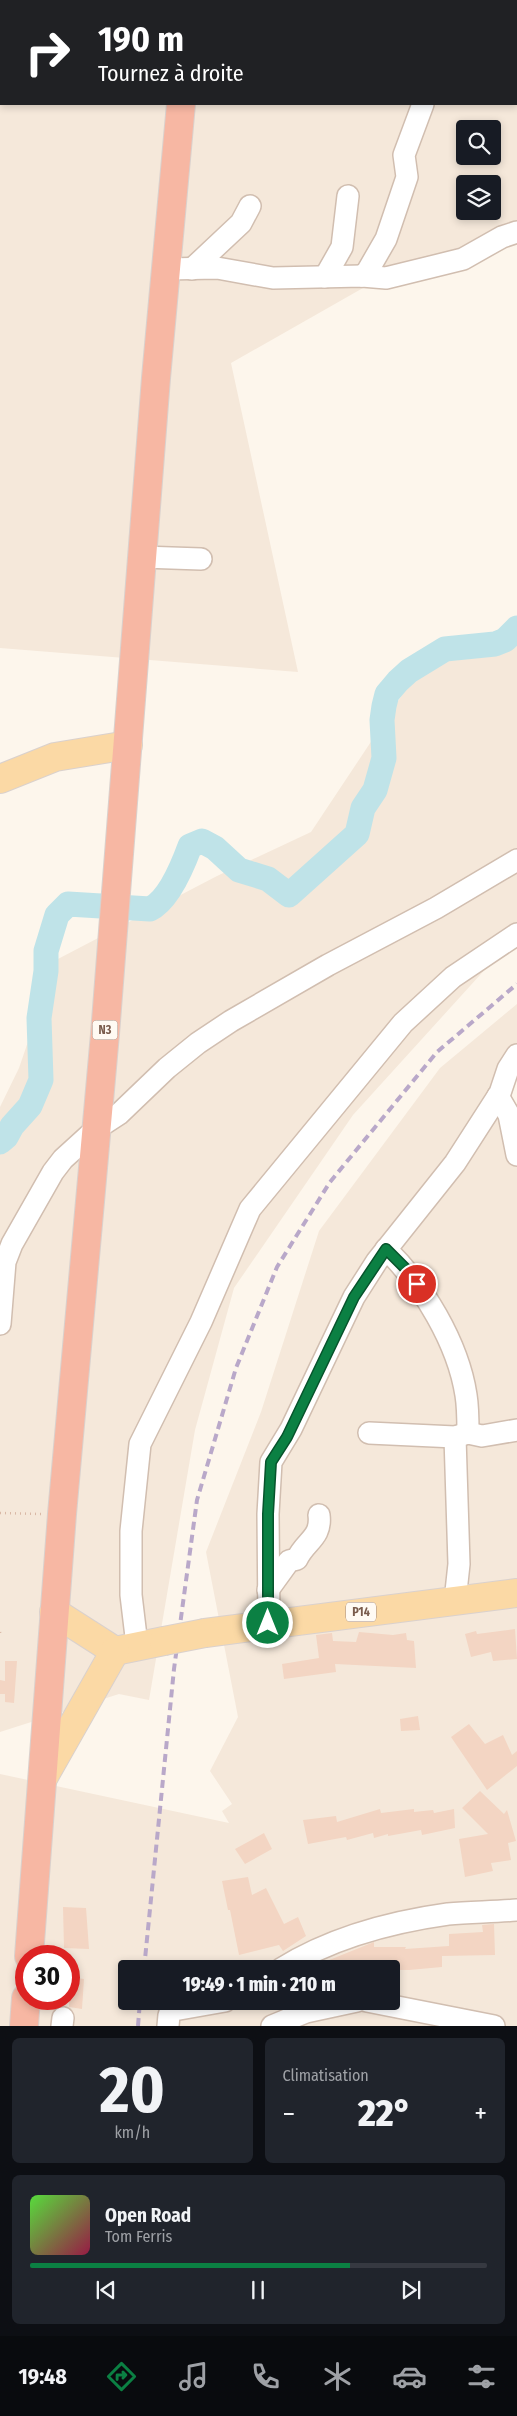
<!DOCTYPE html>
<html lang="fr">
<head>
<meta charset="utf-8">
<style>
  :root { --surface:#171b24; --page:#20242c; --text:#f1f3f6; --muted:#9ea1a6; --line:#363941; --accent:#0b8043 }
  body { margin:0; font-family:"Fira Sans Condensed",sans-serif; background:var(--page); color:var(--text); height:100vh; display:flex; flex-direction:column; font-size:19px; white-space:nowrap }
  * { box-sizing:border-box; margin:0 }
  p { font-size:16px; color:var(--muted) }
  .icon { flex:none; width:28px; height:28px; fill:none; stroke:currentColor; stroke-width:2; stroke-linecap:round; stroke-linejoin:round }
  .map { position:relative; height:2026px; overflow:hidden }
  .panel { display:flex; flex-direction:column; gap:12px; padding:12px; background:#0d0f14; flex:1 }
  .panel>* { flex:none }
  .top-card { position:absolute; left:0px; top:0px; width:518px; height:105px; box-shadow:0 2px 8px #0003; background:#202124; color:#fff; overflow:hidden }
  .controls { position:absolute; left:456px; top:120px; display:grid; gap:10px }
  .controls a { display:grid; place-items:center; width:45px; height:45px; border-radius:5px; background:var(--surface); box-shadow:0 2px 8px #0003; font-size:25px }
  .speed { position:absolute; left:15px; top:1945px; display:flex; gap:10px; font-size:25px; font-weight:700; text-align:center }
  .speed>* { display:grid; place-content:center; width:65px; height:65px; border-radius:50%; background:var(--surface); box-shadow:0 2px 8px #0003; line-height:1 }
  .speed .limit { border:8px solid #d22; background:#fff; color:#111 }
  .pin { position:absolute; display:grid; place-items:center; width:42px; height:42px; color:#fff; margin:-21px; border:2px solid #fff; border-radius:50%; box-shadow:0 1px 5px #0007 }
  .me { position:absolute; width:55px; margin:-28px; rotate:0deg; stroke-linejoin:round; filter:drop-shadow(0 0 4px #0008) }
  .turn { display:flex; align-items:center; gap:18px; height:105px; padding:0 15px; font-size:22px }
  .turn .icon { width:65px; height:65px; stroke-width:2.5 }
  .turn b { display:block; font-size:35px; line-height:42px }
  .big { font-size:38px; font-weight:800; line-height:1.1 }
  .panel .card { flex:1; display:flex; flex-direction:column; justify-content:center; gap:8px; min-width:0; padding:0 18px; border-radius:8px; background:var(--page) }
  .panel .dial { align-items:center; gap:0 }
  .dial b { font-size:65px; line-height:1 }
  .song { display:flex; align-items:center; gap:15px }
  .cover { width:60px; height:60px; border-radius:8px; background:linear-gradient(135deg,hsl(110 70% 55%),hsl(340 70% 35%)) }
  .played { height:5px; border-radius:2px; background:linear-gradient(90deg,var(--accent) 70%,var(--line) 70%) }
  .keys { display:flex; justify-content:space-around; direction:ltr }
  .heat { display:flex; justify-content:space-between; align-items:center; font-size:28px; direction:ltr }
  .panel .tiles { flex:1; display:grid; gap:12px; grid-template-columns:1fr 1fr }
  .card:last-child { grid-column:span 2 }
  .trip { position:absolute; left:118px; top:1960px; width:282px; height:50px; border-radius:5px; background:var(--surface); box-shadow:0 2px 8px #0003; font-weight:800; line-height:50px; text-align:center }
  .menu { display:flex; height:80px; justify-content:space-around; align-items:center; background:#090b0e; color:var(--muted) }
  .menu .icon { width:35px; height:35px }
  .menu .active { color:var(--accent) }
  .menu b { font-size:22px; color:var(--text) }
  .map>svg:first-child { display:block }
  .residential { fill:#f5e8da; fill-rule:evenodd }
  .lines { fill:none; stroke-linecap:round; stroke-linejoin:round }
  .river { stroke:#bfe3e8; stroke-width:25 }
  .building { fill:#f3d5c3 }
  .minor-casing { stroke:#d1beb0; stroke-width:24 }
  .major-casing { stroke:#dad1cd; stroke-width:30 }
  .highway-casing { stroke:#dad1cd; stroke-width:30 }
  .path { stroke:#d9b8a5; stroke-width:2.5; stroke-dasharray:1 4; stroke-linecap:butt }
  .minor { stroke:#fff; stroke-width:21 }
  .major { stroke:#fbd9a5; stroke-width:28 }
  .highway { stroke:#f7b7a3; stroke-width:28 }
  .rail { stroke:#b9a8c9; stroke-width:4; stroke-dasharray:8 5; stroke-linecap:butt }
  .major-bridge-casing { stroke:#dad1cd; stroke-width:30; stroke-linecap:butt }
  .major-bridge { stroke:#fbd9a5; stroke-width:28 }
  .route-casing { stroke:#07532c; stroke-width:12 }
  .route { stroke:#0b8043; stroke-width:9 }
  .labels { text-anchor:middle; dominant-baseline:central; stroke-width:4; stroke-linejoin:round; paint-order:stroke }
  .shield { fill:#fffaf3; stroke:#a28b7f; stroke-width:1 }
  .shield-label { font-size:12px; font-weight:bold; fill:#7a5c4d }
</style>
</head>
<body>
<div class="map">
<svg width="517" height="2026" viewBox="0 0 517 2026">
  <rect width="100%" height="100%" fill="#fdf6ec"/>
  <g class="residential">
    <path d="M0,0H517V223L396,285L363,288L231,363L298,672L0,648ZM1,1H516V104H1ZM465,129H492V156H465ZM465,184H492V211H465Z"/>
    <path d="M517,621V949L490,964L353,1115L234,1288L195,1430L149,1700L119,1694L0,1732V1107L19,1068L56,960L217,876L311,832L422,665Z"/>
    <path d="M517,1004V1080L507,1084L517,1144V2026H0V1774L229,1823L222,1811L232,1804L210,1771L238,1717L206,1552L261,1412L319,1231L440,1068ZM26,1956H69V1999H26ZM126,1969H391V2001H126Z"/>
  </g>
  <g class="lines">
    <path class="river" d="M0,1142L6,1137L12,1126L30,1106L41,1080L39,1018L46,971V951L57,915L68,904L150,909C169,900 183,865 190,846L202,841L215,848L239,870L268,879L289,895L357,834L363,808L375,790L384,758L382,720L384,706L387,694L398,681L409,671L445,649L495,644L505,640L517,628"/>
  </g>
  <g class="building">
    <path d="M515,1629L517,1659L493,1661L491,1652L471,1657L465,1634L476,1631L477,1634Z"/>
    <path d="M359,1632L393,1635L406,1633L407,1640L414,1641L416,1668L335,1664L336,1672L284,1679L282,1664L319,1658L316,1635L332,1633L333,1641L356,1642Z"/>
    <path d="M5,1661H17L14,1703L5,1702V1694H0V1680L5,1681Z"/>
    <path d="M418,1716L420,1730L401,1731L400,1719Z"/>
    <path d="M469,1724L485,1744L503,1735L512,1755L517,1751V1766L487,1790L451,1737Z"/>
    <path d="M480,1791L504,1814L507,1810L516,1841L508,1843L511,1860L491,1863L493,1871L465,1877L459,1839L488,1834L462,1808Z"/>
    <path d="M380,1809L381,1813L414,1809V1812L433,1810L434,1813L454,1809L455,1828L422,1835L421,1830L388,1836V1834L374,1838L373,1833L347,1840L346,1837L308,1844L303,1820L336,1816L337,1822Z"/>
    <path d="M264,1833L272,1849L245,1864L235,1849Z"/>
    <path d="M248,1877L252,1895L266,1888L284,1924L298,1917L306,1936L283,1951L279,1945L239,1955L230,1910H228L222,1881Z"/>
    <path d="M63,1907L86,1908L89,1949L64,1948Z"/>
    <path d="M494,1924L495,1955L442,1956V1967L409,1970L307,1969L374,1942V1947H406L405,1949L449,1946V1934L483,1932L482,1925Z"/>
    <path d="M69,1977L84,1979L82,2009L69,2007Z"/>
  </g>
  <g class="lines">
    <defs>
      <g id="minor">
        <path d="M448,1V0"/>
        <path d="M516,18L517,17"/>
        <path d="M166,269L217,268L273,278L362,276L386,278L463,259L502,237L517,232"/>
        <path d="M192,269L241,223L250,206"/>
        <path d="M362,276L367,272L386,239L407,177L404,155L423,104"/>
        <path d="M325,277L342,247L348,196"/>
        <path d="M142,557L201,559"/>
        <path d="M498,1096L509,1115L517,1155"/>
        <path d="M386,1249C423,1285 458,1343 466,1395C468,1407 468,1420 468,1433"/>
        <path d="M0,1324L5,1262L12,1244L53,1172L63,1159L96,1129L119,1114L167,1068L198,1043L231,1021L328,965L436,908L517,860"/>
        <path d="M369,1433L455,1437L468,1433L482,1436L517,1430"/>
        <path d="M268,1590L289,1561L297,1559C305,1541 322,1538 319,1515"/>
        <path d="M455,1601L459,1564L455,1437"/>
        <path d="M269,1623L268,1514L271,1462L291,1429L354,1297L377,1261L455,1163L500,1093L508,1069L517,1055"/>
        <path d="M137,1645L131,1595V1531L140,1444L201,1322L250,1209L403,1023L453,977L517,934"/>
        <path d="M281,1969C331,1938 390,1922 448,1914C471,1912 494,1912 517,1910"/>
        <path d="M367,2001L494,2026"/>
        <path d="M62,2026L63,2018"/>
        <path d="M168,2026L169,2015L174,2010L225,2001"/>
        <path d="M272,2026L306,2012L357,2001"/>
      </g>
      <g id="major">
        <path d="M0,779L55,757L128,745"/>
        <path d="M54,1612L115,1651L164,1641"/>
        <path d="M205,1633L517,1593"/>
        <path d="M43,1778L115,1651"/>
      </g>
      <g id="highway">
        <path d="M192,1V0"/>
        <path d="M29,1956L62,1514L105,1034L156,378L181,104"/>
        <path d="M24,2026L26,1998"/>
      </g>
    </defs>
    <use href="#minor" class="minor-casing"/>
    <use href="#major" class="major-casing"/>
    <use href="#highway" class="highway-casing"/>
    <g class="path">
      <path d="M0,1513L41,1514"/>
      <path d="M0,1632L1,1636"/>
    </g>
    <use href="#minor" class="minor"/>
    <use href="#major" class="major"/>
    <use href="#highway" class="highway"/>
    <g class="rail">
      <path d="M144,1969L174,1669L197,1500L236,1368L277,1267L330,1182L437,1052L517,984"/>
      <path d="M138,2026L140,2001"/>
    </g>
    <defs>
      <path id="major-bridge" d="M164,1641L205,1633"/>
    </defs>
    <use href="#major-bridge" class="major-bridge-casing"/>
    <use href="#major-bridge" class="major-bridge"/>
  </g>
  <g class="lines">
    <defs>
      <path id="route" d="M268,1623V1514L271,1462L287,1437L354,1297L386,1249L406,1269L417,1284"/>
    </defs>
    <use href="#route" class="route-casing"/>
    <use href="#route" class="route"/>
  </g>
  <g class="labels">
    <g class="shield">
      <rect x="92.5" y="1020.5" width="25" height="19" rx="4"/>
      <rect x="346" y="1602.5" width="30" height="19" rx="4"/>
    </g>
    <g class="shield-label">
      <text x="105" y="1030">N3</text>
      <text x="361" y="1612">P14</text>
    </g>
  </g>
</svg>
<div class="controls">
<a><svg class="icon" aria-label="search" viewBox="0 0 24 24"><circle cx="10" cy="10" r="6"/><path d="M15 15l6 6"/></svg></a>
<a><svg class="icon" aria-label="layers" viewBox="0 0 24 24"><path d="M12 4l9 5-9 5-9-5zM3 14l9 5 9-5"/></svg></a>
</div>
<div class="speed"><div class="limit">30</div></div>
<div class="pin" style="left:417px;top:1284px;background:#d93025"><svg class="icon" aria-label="arrive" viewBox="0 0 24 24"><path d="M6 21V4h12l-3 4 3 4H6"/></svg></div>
<svg class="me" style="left:268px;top:1623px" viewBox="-20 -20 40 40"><circle r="17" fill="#0b8043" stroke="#fff" stroke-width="3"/><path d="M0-11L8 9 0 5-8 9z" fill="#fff"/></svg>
<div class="trip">19:49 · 1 min · 210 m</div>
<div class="top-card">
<div class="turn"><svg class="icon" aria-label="right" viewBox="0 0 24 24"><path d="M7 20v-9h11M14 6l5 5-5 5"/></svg><div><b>190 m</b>Tournez à droite</div></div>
</div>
</div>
<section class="panel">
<div class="tiles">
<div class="card dial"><b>20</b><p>km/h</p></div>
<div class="card"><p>Climatisation</p>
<div class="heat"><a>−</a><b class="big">22°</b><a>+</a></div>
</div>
<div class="card">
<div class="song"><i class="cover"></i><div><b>Open Road</b><p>Tom Ferris</p></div></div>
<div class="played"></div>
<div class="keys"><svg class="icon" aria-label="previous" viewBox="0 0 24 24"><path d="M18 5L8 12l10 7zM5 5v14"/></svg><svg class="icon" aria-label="pause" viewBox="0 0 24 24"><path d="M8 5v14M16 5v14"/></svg><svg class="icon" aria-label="next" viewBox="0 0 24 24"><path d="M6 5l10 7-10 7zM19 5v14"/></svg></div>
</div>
</div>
</section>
<nav class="menu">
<b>19:48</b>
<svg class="icon active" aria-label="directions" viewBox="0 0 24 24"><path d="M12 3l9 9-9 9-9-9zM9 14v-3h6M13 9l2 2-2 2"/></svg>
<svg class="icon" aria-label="music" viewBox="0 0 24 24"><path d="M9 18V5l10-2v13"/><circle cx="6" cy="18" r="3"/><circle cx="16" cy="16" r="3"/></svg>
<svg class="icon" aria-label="phone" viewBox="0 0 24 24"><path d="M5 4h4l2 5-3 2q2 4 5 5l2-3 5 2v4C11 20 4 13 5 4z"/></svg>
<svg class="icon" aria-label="climate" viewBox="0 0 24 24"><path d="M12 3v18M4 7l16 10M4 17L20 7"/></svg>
<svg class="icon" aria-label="car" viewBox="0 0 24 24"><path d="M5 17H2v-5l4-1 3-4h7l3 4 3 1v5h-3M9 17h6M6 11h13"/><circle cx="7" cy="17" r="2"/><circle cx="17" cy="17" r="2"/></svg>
<svg class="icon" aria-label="filters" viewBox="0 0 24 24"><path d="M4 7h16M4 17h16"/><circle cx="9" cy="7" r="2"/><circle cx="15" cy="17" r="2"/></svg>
</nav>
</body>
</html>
